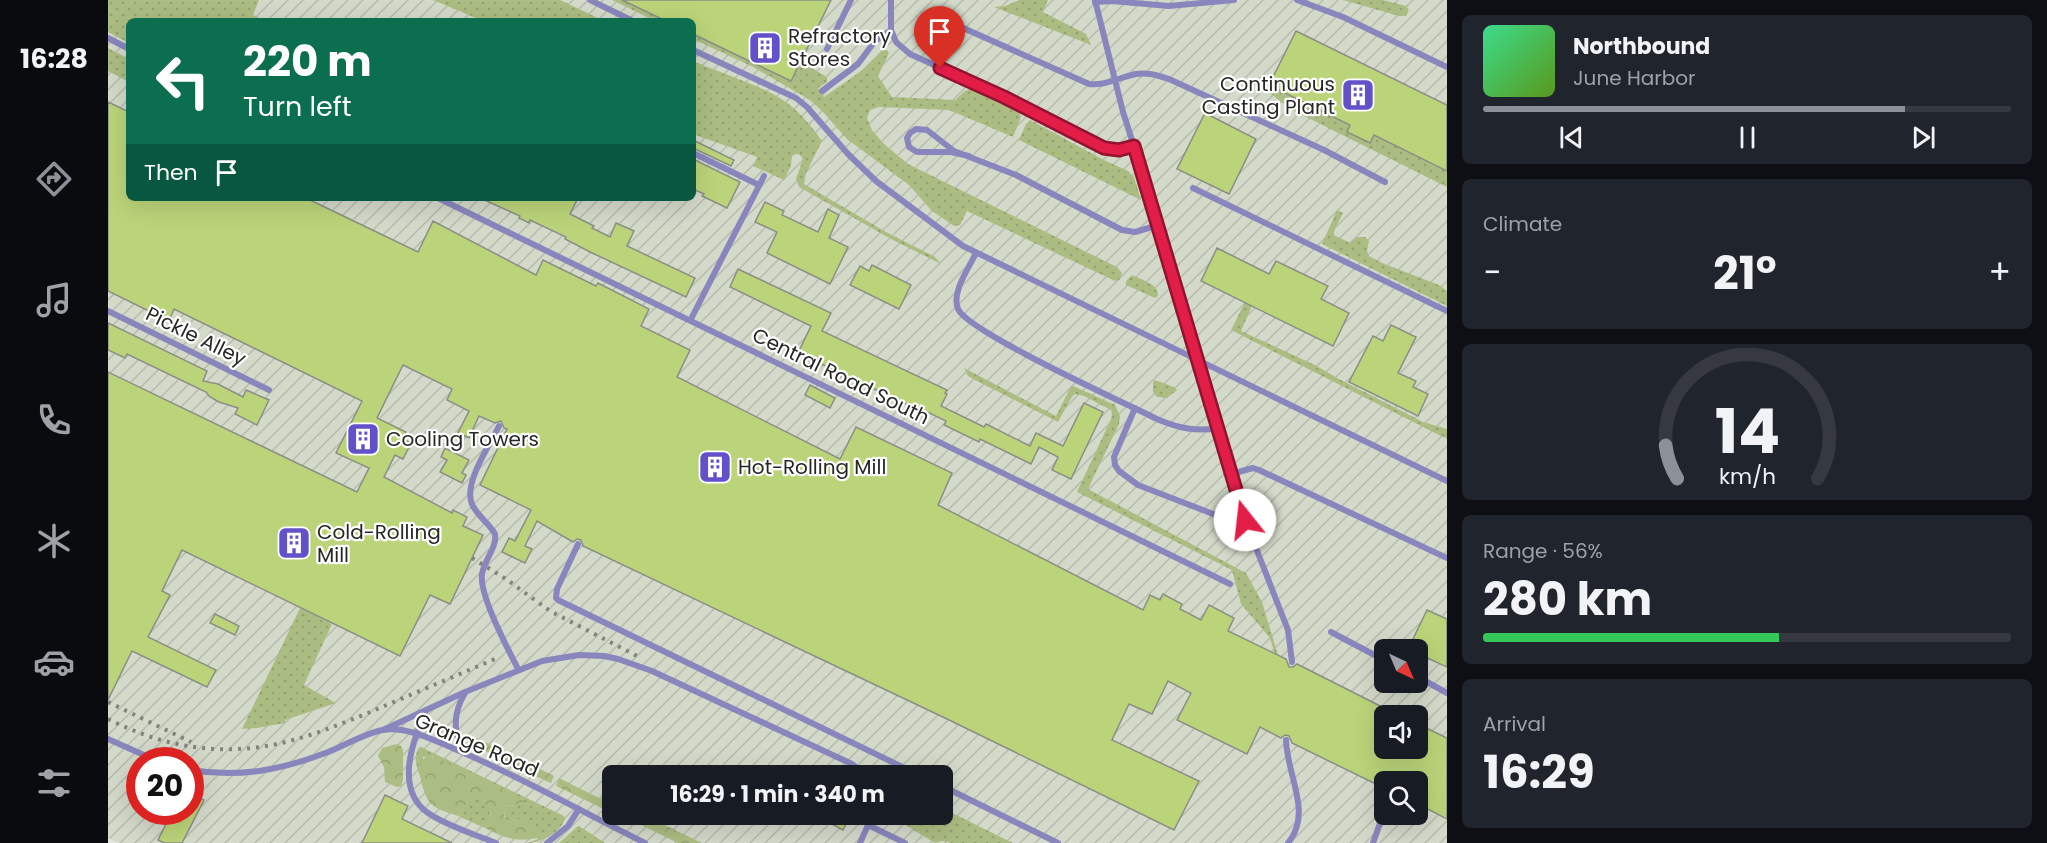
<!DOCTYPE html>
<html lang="en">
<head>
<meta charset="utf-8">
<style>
  :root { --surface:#171b24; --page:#20242c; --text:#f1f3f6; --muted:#9ea1a6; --line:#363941; --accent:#8c9099 }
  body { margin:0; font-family:Poppins,sans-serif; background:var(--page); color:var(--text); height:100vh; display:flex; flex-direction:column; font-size:22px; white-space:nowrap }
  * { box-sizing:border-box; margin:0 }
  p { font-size:20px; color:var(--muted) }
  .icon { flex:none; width:33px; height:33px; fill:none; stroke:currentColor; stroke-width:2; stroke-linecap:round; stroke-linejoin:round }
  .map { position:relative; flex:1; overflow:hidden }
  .side { display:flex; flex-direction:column; gap:15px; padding:15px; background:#0d0f14; width:600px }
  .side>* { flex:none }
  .banner { position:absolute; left:18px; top:18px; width:570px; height:183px; border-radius:9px; box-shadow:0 6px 24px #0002; background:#0b6e4f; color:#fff; overflow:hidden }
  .needle { width:39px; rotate:136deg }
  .controls { position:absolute; left:1266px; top:639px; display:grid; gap:12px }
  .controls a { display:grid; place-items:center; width:54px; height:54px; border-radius:9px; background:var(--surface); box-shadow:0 6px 24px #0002; font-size:30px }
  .speed { position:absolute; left:18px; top:747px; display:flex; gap:12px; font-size:30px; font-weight:700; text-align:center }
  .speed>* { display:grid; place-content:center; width:78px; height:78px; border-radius:50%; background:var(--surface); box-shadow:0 6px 24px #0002; line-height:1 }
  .speed .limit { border:9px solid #d22; background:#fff; color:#111 }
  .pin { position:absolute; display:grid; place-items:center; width:51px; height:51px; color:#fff; margin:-62px -26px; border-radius:50% 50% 50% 0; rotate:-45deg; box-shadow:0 0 6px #0007 }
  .pin .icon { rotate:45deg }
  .me { position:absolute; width:66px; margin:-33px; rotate:344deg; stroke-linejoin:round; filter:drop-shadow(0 0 4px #0008) }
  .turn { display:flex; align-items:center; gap:21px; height:126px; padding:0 18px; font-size:27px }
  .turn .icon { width:78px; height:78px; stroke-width:2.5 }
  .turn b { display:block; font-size:42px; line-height:51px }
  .then { display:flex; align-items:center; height:57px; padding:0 18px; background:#0003; gap:12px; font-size:22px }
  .big { font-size:45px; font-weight:700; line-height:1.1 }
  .side .tile { flex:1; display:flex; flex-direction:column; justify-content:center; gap:9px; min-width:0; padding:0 21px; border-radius:9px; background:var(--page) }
  .side .dial { align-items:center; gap:0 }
  .dial svg { height:156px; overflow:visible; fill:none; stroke:var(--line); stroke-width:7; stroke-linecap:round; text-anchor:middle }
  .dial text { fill:var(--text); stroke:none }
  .song { display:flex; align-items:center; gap:18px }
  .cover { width:72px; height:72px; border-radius:9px; background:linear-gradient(135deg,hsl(150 70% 55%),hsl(90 70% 35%)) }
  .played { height:6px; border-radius:3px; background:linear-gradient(90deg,var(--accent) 80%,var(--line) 80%) }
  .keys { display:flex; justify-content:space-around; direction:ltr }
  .heat { display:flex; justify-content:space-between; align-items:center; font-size:33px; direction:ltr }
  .charge { height:9px; border-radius:4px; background:linear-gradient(90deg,#34c759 56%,var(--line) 0) }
  .trip { position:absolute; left:494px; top:765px; width:351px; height:60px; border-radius:9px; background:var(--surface); box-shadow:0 6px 24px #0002; font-weight:700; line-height:60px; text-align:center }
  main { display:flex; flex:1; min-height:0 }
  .dock { display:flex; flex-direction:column; width:108px; justify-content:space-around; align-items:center; background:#090b0e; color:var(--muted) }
  .dock .icon { width:42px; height:42px }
  .dock .active { color:var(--accent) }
  .dock b { font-size:27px; color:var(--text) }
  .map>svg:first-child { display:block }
  .industrial { fill:url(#industrial-furrows); fill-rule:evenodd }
  .green { fill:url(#green-dots) }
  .forest { fill:url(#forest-crowns) }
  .building { fill:#bbd479; stroke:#8b8e86; stroke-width:1.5 }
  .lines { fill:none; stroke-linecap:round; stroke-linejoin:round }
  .service { stroke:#8886bd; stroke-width:6 }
  .rail { stroke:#82837e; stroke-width:4; stroke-dasharray:3 6; stroke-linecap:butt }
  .route-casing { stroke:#92132f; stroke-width:15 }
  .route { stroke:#e11d48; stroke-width:10 }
  .labels { text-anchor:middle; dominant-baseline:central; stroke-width:4.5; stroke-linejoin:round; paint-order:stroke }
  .poi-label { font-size:20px; fill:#272825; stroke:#fff; text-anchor:start }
  .street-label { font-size:20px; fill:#272825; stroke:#fff }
</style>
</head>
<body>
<main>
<nav class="dock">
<b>16:28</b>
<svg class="icon active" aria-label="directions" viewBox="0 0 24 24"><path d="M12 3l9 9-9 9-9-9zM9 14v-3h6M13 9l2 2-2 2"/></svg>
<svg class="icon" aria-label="music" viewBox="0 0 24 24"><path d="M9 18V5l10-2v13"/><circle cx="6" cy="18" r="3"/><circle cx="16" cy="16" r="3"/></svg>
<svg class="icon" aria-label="phone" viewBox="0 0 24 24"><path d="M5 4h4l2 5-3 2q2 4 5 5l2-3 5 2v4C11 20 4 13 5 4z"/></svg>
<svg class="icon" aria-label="climate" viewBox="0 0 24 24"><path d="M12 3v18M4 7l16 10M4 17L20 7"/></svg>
<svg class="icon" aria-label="car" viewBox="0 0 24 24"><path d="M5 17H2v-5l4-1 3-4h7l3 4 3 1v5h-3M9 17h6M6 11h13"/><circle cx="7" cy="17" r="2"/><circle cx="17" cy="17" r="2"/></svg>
<svg class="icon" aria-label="filters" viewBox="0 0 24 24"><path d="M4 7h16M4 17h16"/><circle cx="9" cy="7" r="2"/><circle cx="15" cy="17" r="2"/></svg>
</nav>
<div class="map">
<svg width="1339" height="843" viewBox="0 0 1339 843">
  <defs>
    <pattern id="industrial-furrows" width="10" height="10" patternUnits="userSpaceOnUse" patternTransform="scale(1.5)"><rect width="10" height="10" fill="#d4daca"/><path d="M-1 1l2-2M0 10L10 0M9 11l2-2" fill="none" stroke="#b6bbad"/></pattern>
    <pattern id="green-dots" width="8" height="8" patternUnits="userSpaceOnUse" patternTransform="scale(1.5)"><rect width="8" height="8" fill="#acbd83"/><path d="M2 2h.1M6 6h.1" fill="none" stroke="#94a271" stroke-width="1.8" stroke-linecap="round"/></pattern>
    <pattern id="forest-crowns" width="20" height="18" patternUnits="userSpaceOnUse" patternTransform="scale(1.5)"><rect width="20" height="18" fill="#acbd83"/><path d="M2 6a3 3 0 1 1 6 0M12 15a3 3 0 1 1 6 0" fill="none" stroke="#94a271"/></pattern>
  </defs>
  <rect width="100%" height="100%" fill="#e3e5dd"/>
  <path class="industrial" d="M0,0H1339V843H11L0,838ZM21,21H585V198H21ZM1276,650H1310V682H1276ZM1276,716H1310V748H1276ZM32,760H82V812H32ZM504,776H834V814H504ZM1276,782H1310V814H1276Z"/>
  <g class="green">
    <path d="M0,0H151L145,15L158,21H21V43L0,32Z"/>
    <path d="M325,0H452L496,21H375Z"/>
    <path d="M504,0H514L558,21H547Z"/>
    <path d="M911,0H940L935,12L978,34L983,45L886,7L897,6Z"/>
    <path d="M1235,0H1275L1298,6L1301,10L1298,16H1291Z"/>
    <path d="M585,34L683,81L693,62L719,77V82L710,88L716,97L756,69L777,48L781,53L770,76L784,97L847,100L857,91L862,89L911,112L913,117L905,137L841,110L771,107L762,110L759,118L764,130L776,144L800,164L1009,267L1014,273L1011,280L1007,281L859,211L852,225L846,226L824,211L801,185L739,139L715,112L702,100L643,66L585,39Z"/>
    <path d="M0,48L21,59V82L0,71Z"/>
    <path d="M585,61C612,73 656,86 679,103C693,113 704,127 714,141L698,173L696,184L778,232L827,257L833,264L783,239L691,187L688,179L695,159L691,154L684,155L683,166L676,180L645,166L649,157L585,134Z"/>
    <path d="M1161,85L1242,125L1262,143L1266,135L1339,171V187L1184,110L1159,91Z"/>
    <path d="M922,120L996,160L1020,171L1026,177L1033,200L911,140L918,124Z"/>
    <path d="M1229,210L1235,213L1226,231V235L1242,243L1249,237H1257L1261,241L1259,251L1261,256L1274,263L1331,285L1339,291V306L1214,244Z"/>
    <path d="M1024,275C1034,280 1051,284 1050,296L1047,298L1018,285V281Z"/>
    <path d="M1137,302L1144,306L1133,331L1207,365L1231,379L1315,422L1339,429V439L1123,330Z"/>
    <path d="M856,368L948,416L961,390L965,386L1007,405L1012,416L1011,424L980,489L1138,573L1154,602L1170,655L1167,654L1162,638L1133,604L1124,570L969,492L1003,419L1004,414L1003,410L976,396L967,394L963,398L950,422L865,379L860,376Z"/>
    <path d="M1047,380L1066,387L1069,390L1059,398L1049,397L1045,392V382Z"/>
    <path d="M192,608L224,624L196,685L228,703L177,720V723L149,728L134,729Z"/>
    <path d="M313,747L456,816L457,819C452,833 433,843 419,843L430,839L414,818L401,822L397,819L396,812L399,807L415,803L324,757H315L312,774L316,786C312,775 303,759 311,748Z"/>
    <path d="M368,798C388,804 383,813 377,828L350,816L360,801Z"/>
    <path d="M834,808L905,843H844L834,841L827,843L781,815L834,814Z"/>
    <path d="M470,826H471L497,843H451Z"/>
  </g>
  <g class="forest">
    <path d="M368,738L371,739L414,760L410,766H406L368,746Z"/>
    <path d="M288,744L293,746L295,750V780L293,786L289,787L277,782L276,767L270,756L274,748Z"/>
    <path d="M319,756L345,764L415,799V803L399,807L396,812V817L401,822L414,818H420L432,833V837C412,843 395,838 377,828L383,812L377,802L371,799L360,801L350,816C342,813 330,810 323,804C315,795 310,773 312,762Z"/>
    <path d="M422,764L446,776L443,783L418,772Z"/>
    <path d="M451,778L491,798L504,801V813L448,786Z"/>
    <path d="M524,815H536L594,843H570L527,822Z"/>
  </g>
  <g class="building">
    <path d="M514,0H723L683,81L585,34V21H558Z"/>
    <path d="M1188,31L1339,105V171L1266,135L1262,143L1239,132L1242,125L1161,85Z"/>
    <path d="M0,102L21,112V198H198L310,252L325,221L428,275L435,260L488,286L490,283L541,309L533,326L582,350L569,377L732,459L748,427L844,473L830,505L1035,610L1042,595L1052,600L1055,594L1074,604L1072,609L1093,620L1101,605L1126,618L1120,631L1178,659L1181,667H1185L1189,664L1292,716H1276V748H1310V724L1339,738V819L1310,804V782H1276V788L1184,743L1181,736L1177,735L1173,738L1152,727L1139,754L1069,720L1083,693L1060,681L1044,714L1021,704L1004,740L1091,781L1066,830L837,718L475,546L473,540L469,539L465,542L429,521L417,546L424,549L417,563L394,552L401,538L407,541L423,510L372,485L399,429L396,428L393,421L387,423L371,416L361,438L350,433L361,411L339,400L344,389L295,365L269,418L298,432L295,439L303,443L295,459L287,455L276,477L344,513L345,510L359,517L355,526L375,535L342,604L322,595L292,656L74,550L54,591L62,595L40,637L108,670L99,687L24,651L0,700V372L249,492L261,468L228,453L254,401L66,309L61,321L0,291Z"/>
    <path d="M1097,113L1148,139L1121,194L1069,169Z"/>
    <path d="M585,140L626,160L623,166L585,148Z"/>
    <path d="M585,159L632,182L619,208L594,196L596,194L585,189Z"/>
    <path d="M372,198H470L462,214L486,226L484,228L502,237L508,223L526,231L519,246L587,278L578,297L482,252L457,239L458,237L422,220L421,223L411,218L412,216Z"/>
    <path d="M657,202L676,211L674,215L710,232L720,209L731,215L721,238L740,247L722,284L659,253L669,232L647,222Z"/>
    <path d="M1109,248L1161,274L1168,261L1220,286L1213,299L1241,313L1225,346L1093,281Z"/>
    <path d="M764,265L803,285L791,309L742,285L752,266L761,271Z"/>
    <path d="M630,269L723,313L714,331L839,390L837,393L839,394L833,406L876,427L878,424L922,446L928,433L955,446L976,403L995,412L963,479L944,470L950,457L931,447L923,464L872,439L871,442L836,425L838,421L801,403L800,405L690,353L703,326L622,287Z"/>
    <path d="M0,323L99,371L95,381L110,384L135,397L138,390L161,400L149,425L127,414L130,408L111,402L102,397L98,392L19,354L17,358L0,350Z"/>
    <path d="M1283,325L1308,337L1290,373L1308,381L1305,387L1320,394L1310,416L1241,382L1265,336L1275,341Z"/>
    <path d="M702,385L727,398L722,408L697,395Z"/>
    <path d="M337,448L361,460L354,473L358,475L354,483L332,472L339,460L333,457Z"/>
    <path d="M1319,610L1339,619V667L1315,656L1319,646L1305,639Z"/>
    <path d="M107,614L131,626L127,635L102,623Z"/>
    <path d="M82,793L96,800L74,843H56L50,840L64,812H82Z"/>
    <path d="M277,795L300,806L294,819L344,843H254Z"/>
    <path d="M705,814H743L735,830Z"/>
  </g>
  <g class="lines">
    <g class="service">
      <path d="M482,0L525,21"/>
      <path d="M987,0L1015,112L1051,225L1137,520L1180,630L1184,662"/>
      <path d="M1189,0L1235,17L1339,67"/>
      <path d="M987,2L1004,1L1061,6L1126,0"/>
      <path d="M826,15L981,84C997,86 1012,77 1028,74C1040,72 1051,76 1061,79L1216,150L1277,182"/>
      <path d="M783,30L788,42L802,54L896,97L996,148L1007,150L1026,146"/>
      <path d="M0,38L21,49"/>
      <path d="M719,49L743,0"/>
      <path d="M585,50L688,98L699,107L740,154L768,181L855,246L1339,481"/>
      <path d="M714,91L750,64L767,41L783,30V0"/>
      <path d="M585,153L651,185"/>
      <path d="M861,156L843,152H809L801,147L799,138L802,133L808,129L819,130L846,151L908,175L1014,230L1027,232L1051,225"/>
      <path d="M1085,188L1339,311"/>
      <path d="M330,198C594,325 858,456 1122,584"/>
      <path d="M868,253C861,268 843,292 850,309C860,332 1019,404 1051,420C1071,428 1088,432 1110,428"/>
      <path d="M0,311L161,390"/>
      <path d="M583,319L656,176"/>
      <path d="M1027,408L1006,457L1007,465L1011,471L1030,485L1118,519H1128L1136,517"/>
      <path d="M391,426C382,445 355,483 364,504C369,516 381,523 387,534C389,548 376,560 374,574C371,595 400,649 410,669"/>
      <path d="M1123,474L1145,468L1151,470L1339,558"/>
      <path d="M470,544L449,589L448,598L450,600L813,776"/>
      <path d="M1223,632L1276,660"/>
      <path d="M1310,677L1339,693"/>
      <path d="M318,710C305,740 286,789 320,813C339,826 366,834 388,843"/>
      <path d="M275,730L357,692L434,661L471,655L496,656L510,659L544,671L744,764L759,776"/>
      <path d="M0,739L47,760"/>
      <path d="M1178,740C1179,776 1205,813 1180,843"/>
      <path d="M355,752C345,731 345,713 357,693"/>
      <path d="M82,770C133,778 173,770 220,752C235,746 260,732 275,730C299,726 328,741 349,750C413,777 474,812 537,843"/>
      <path d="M834,786L950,843"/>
      <path d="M760,825L797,843"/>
      <path d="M439,843L460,826L471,809"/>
      <path d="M752,843L765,814"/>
      <path d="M1265,843L1276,812"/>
    </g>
    <g class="rail">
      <path d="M364,558L398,579L442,611L531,657"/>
      <path d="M0,702L83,742"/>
      <path d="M0,719C40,739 82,751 128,749C174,748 218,730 260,713C302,695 345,677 387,659"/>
    </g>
  </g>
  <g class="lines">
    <defs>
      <path id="route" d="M832,68L896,97L996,148L1011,150L1026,146L1137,520"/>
    </defs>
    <use href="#route" class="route-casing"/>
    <use href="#route" class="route"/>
  </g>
  <defs>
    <symbol id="building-square" viewBox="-11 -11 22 22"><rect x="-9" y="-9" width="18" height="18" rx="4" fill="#6251c9" stroke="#fff"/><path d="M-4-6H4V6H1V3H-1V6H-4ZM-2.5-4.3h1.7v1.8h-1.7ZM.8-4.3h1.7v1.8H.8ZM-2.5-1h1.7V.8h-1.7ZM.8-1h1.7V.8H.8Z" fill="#fff"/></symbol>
  </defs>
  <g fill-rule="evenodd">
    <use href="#building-square" x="638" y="29" width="38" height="38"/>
    <use href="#building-square" x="1231" y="76" width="38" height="38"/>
    <use href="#building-square" x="236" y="420" width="38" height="38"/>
    <use href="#building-square" x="588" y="448" width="38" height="38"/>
    <use href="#building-square" x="167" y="524" width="38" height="38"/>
  </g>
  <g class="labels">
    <g class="poi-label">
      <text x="680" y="36">Refractory<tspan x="680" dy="23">Stores</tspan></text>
      <text x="1227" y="84" text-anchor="end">Continuous<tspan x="1227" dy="23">Casting Plant</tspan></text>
      <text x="278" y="439">Cooling Towers</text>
      <text x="630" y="467">Hot-Rolling Mill</text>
      <text x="209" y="532">Cold-Rolling<tspan x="209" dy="23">Mill</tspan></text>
    </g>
    <g class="street-label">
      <text transform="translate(88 336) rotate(26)">Pickle Alley</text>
      <text transform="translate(733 376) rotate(26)">Central Road South</text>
      <text transform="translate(369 745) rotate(23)">Grange Road</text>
    </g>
  </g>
</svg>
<div class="controls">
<a><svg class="needle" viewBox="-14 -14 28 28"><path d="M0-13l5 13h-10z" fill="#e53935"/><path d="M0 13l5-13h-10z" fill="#9ea1a6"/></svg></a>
<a><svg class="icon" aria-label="sound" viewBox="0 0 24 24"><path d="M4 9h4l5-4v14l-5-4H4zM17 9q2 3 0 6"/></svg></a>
<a><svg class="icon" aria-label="search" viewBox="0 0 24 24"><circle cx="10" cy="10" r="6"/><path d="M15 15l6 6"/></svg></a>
</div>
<div class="speed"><div class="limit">20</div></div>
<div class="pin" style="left:832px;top:68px;background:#d93025"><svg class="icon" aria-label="arrive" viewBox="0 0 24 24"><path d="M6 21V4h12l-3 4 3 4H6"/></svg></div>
<svg class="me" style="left:1137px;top:520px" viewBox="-20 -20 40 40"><circle r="19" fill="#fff"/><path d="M0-13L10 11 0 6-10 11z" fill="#e11d48"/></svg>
<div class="trip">16:29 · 1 min · 340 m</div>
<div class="banner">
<div class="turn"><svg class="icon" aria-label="left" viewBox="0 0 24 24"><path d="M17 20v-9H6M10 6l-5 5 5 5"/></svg><div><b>220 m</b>Turn left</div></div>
<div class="then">Then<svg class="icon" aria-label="arrive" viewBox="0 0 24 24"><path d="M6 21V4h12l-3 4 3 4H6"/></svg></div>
</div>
</div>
<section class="side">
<div class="tile">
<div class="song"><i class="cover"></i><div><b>Northbound</b><p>June Harbor</p></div></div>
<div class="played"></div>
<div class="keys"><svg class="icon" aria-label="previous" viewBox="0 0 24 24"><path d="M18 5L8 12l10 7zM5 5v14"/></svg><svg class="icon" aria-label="pause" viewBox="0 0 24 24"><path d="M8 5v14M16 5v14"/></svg><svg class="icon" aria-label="next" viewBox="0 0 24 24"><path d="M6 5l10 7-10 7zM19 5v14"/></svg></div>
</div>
<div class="tile"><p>Climate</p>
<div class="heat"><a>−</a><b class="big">21°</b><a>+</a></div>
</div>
<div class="tile dial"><svg viewBox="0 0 100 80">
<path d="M14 69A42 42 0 1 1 86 69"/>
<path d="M14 69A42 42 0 0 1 8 52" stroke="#8c9099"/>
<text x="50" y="56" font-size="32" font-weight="700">14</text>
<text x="50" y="72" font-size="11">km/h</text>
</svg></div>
<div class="tile"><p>Range · 56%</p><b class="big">280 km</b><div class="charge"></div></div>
<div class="tile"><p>Arrival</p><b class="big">16:29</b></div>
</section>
</main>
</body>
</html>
